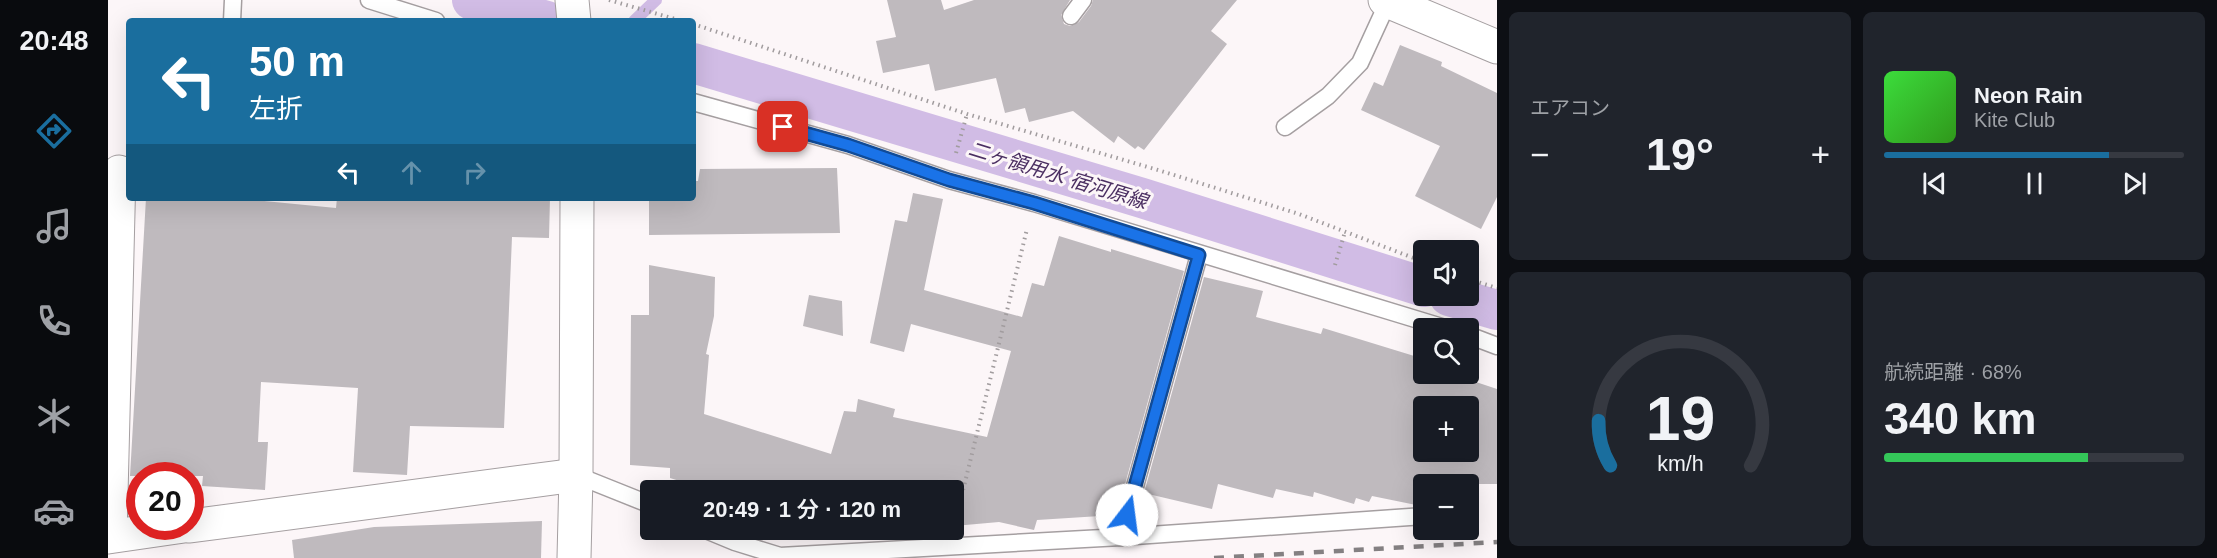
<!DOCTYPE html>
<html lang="ja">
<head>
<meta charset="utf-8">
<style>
  :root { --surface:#171b24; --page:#20242c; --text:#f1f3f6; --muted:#9ea1a6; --line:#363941; --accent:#1a6e9e }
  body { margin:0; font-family:Arial,"Noto Sans JP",sans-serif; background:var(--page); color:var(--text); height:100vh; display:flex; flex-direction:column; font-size:22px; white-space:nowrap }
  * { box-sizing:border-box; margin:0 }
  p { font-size:20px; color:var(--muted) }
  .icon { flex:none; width:33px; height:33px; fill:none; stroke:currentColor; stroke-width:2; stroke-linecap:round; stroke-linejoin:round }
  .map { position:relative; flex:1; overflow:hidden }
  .side { display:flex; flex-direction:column; gap:12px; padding:12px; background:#0d0f14; width:720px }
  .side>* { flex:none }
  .guide { position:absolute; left:18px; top:18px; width:570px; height:183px; border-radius:6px; box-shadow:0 6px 24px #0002; background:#1a6e9e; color:#fff; overflow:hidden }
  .controls { position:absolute; left:1305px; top:240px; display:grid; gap:12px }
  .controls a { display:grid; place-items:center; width:66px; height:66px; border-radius:6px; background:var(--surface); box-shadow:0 6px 24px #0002; font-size:30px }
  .speed { position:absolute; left:18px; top:462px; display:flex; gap:12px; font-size:30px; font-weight:700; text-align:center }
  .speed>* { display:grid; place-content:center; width:78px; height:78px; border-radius:50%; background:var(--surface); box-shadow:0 6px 24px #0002; line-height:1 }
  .speed .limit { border:9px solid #d22; background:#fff; color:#111 }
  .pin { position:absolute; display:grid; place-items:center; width:51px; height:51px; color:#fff; margin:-26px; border-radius:12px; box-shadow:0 3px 9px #0006 }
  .me { position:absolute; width:66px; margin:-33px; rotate:15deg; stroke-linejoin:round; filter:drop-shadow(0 0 4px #0008) }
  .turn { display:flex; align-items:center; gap:21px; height:126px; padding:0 24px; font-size:27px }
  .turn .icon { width:78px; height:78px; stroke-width:2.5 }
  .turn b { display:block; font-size:42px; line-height:51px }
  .lanes { display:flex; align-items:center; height:57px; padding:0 24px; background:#0003; justify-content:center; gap:30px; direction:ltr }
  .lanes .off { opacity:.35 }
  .big { font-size:45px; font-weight:600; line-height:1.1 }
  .side .card { flex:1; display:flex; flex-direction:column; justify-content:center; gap:9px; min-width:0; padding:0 21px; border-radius:9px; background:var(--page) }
  .side .dial { align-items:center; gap:0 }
  .dial svg { height:156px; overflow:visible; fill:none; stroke:var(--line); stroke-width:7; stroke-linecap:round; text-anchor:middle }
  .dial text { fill:var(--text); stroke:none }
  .song { display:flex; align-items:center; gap:18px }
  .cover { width:72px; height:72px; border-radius:9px; background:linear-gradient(135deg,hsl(120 70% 55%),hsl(110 70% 35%)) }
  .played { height:6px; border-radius:3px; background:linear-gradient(90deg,var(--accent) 75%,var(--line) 75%) }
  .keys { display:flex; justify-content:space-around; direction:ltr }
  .heat { display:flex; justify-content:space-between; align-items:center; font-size:33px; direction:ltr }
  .charge { height:9px; border-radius:4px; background:linear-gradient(90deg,#34c759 68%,var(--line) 0) }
  .side .tiles { flex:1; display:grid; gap:12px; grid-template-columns:repeat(2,1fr) }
  .trip { position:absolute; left:532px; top:480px; width:324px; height:60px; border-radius:6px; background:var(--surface); box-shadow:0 6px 24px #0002; font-weight:600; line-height:60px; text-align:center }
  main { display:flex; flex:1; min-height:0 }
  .tab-bar { display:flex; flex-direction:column; width:108px; justify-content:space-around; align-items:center; background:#090b0e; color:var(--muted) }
  .tab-bar .icon { width:42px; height:42px }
  .tab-bar .current { color:var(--accent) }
  .tab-bar b { font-size:27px; color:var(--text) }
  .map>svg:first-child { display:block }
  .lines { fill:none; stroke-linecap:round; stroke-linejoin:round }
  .stream { stroke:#d1bce5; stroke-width:12 }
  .canal { stroke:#d1bce5; stroke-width:40 }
  .building { fill:#bfbabe; fill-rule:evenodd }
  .service-casing { stroke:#a59fa1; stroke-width:19 }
  .minor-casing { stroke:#a59fa1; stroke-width:35 }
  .tertiary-casing { stroke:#a59fa1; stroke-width:35 }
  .path { stroke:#a19c9e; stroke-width:4; stroke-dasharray:1.5 4.5; stroke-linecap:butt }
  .service { stroke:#fff; stroke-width:16 }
  .minor { stroke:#fff; stroke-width:33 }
  .tertiary { stroke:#fff; stroke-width:33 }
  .rail { stroke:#848082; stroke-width:4.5; stroke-dasharray:10 10; stroke-linecap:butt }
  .route-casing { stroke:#114b97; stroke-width:15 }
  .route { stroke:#1a73e8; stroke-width:10 }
  .labels { text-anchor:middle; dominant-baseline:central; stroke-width:6; stroke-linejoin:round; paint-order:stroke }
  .water-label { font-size:20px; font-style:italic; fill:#4b2f62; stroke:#fcf6f8 }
</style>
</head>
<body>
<main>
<nav class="tab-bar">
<b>20:48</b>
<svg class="icon current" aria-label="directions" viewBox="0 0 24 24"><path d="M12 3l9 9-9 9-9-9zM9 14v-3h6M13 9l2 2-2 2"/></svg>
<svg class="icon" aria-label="music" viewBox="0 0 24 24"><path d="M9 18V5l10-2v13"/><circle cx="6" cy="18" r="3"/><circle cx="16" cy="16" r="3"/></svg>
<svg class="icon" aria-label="phone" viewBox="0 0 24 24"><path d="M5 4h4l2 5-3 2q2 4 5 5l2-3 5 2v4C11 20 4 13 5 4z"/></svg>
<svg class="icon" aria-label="climate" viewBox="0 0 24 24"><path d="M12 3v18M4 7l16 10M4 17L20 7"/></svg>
<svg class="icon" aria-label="car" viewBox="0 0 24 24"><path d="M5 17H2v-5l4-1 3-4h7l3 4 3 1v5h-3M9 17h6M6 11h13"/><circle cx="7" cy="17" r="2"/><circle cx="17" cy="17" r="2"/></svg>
</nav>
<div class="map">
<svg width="1389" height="558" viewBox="0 0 1389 558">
  <rect width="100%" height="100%" fill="#fcf6f8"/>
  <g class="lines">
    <path class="stream" d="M526,21L548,0"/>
    <g class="canal">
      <path d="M364,0L439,21"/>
      <path d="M585,63L1034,198L1316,287"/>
      <path d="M1341,296L1389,310"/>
    </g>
  </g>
  <g class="building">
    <path d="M779,0H833L836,10L866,0H962L953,15L956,24L962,26L971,22L983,6L985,0H1129L1103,31L1119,44L1036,150L1030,146L1027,149L1010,136L1006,143L965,111L921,122L917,108L897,113L888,78L827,91L821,64L775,73L768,41L788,37Z"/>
    <path d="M1292,45L1334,62L1333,66L1389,93V197L1373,229L1307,196L1332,146L1253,110L1266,82L1275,86Z"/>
    <path d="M729,168L732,233L541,235V198H585V181H590L592,169Z"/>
    <path d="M805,193L835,199L816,290L914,317L924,283L936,286L951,236L1003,252V249L1076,271L1016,488L1009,487L1010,507L1008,515L929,520L926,530L891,522L846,526V490H600L562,478V468L522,465L523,315H541V265L607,277L606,316L598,354L601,355L596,414L723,454L736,411L748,412L750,399L787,409L785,417L879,437L903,351L803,324L796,352L762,343L787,220L799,222Z"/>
    <path d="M38,198H126L228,208L229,198H442L441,238L404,237L396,428L302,426L299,475L245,472L250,388L153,382L150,442H160L157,490L94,486L95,476H22Z"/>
    <path d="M1096,277L1155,291L1148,317L1213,334L1215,328L1316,359V374H1344L1389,389V484H1316V506H1313L1264,496L1261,502L1248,498L1246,504L1206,492L1205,497L1168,489L1165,498L1110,484L1104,509L1036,493ZM1316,406H1360V452H1316Z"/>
    <path d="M701,295L734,301L735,336L695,326Z"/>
    <path d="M434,521L433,558H186L184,540L266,527Z"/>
    <path d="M703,530H802L749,534L703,532Z"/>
  </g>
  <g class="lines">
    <defs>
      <g id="service">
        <path d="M261,0L328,21"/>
        <path d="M963,16L975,0"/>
        <path d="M124,21L125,0"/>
        <path d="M585,102L740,145L841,180L926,203L1337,328"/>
        <path d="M1177,127L1220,96L1252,63L1280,2"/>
        <path d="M1360,335L1389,346"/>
        <path d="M468,475L543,505"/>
        <path d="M598,530L627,542L672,556L1013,537L1316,516"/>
        <path d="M1013,537L1091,255"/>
      </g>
      <g id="minor">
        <path d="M1277,0L1389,47"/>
        <path d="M82,526L468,475"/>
        <path d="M2,536L11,172"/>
        <path d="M0,537L76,526"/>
      </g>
      <g id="tertiary">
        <path d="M464,0L466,21"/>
        <path d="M466,558L468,475L469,198"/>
      </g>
    </defs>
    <use href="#service" class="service-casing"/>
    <use href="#minor" class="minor-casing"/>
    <use href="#tertiary" class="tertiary-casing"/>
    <g class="path">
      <path d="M501,0L574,21"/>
      <path d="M585,24L859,114L1050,170L1191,214L1316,262"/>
      <path d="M848,153L859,114"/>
      <path d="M1227,265L1237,232"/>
      <path d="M1360,279L1389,288"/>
      <path d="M848,519L919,229"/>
    </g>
    <use href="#service" class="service"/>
    <use href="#minor" class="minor"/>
    <use href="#tertiary" class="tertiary"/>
    <path class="rail" d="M1106,558L1389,542"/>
  </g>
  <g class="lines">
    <defs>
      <path id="route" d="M675,127L740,145L841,180L926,203L1091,255L1019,515"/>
    </defs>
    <use href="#route" class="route-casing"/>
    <use href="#route" class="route"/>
  </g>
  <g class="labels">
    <g class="water-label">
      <text transform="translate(950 175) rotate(17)">二ヶ領用水 宿河原線</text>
    </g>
  </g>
</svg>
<div class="controls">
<a><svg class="icon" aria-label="sound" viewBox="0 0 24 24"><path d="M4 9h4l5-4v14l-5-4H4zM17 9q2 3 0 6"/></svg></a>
<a><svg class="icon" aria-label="search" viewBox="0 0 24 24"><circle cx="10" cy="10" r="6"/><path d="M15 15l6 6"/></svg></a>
<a>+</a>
<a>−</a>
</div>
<div class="speed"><div class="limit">20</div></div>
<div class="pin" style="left:675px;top:127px;background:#d93025"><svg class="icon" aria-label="arrive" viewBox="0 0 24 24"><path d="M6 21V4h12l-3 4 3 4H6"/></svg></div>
<svg class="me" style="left:1019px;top:515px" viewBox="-20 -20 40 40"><circle r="19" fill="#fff"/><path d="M0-13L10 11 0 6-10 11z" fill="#1a73e8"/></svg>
<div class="trip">20:49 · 1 分 · 120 m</div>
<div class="guide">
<div class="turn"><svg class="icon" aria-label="left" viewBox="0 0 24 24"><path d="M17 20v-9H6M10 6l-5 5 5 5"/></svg><div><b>50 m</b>左折</div></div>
<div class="lanes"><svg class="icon" aria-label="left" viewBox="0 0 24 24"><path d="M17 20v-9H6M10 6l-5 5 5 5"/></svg><svg class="icon off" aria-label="ahead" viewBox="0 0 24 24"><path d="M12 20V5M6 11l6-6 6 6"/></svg><svg class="icon off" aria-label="right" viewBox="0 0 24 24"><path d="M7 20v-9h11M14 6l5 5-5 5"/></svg></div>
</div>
</div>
<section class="side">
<div class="tiles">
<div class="card"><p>エアコン</p>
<div class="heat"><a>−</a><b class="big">19°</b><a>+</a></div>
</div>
<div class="card">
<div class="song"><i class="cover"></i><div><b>Neon Rain</b><p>Kite Club</p></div></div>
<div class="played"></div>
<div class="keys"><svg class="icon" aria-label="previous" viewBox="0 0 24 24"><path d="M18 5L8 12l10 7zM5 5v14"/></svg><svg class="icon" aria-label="pause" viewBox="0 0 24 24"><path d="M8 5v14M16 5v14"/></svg><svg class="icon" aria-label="next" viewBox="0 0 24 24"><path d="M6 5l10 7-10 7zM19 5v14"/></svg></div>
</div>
<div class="card dial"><svg viewBox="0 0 100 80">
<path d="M14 69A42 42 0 1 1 86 69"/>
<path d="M14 69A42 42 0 0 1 8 46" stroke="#1a6e9e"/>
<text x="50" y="56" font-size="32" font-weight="700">19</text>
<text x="50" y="72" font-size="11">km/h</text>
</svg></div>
<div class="card"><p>航続距離 · 68%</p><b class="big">340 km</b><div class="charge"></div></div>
</div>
</section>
</main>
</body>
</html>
